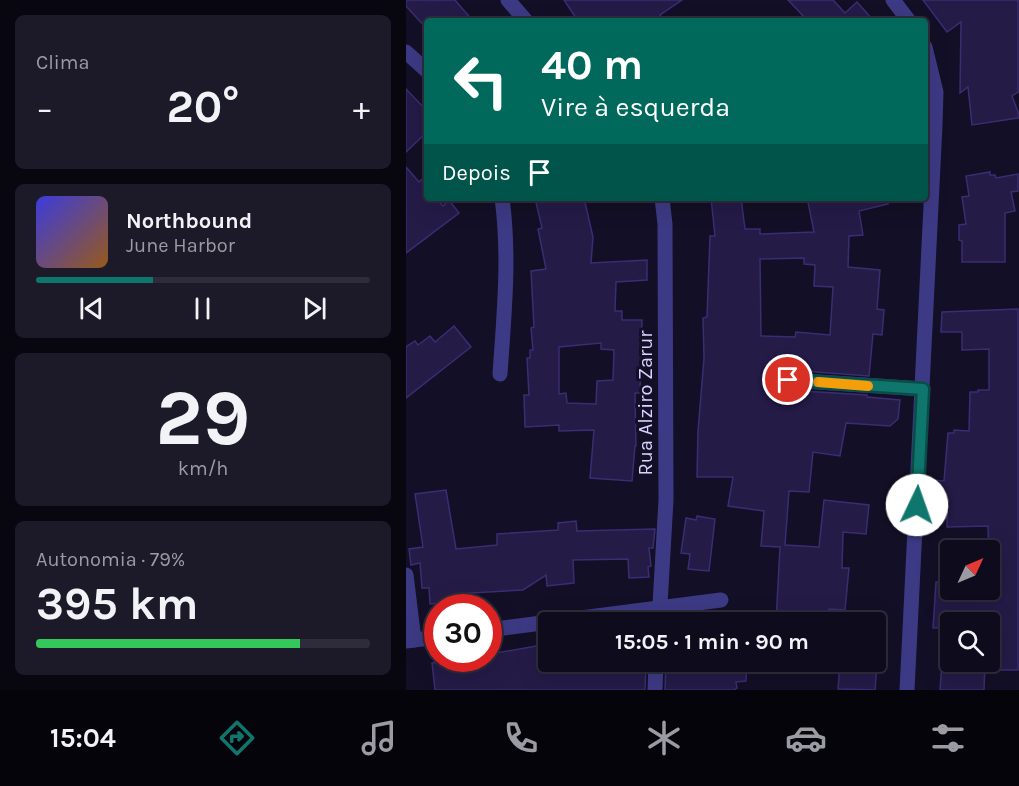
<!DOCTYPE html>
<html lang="pt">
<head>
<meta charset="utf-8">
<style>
  :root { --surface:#0e0b1c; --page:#1c1929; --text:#f1f3f6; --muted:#9b9ba3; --line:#2e2b3b; --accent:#0f766e }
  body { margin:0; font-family:Karla,sans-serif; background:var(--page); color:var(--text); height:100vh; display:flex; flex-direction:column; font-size:22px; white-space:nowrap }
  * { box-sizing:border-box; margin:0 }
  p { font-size:20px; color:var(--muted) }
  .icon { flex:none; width:33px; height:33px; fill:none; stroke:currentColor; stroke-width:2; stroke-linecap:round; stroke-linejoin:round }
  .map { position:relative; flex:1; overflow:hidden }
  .side { display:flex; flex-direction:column; gap:15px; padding:15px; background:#08060f; width:406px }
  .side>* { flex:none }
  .banner { position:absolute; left:18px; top:18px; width:504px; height:183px; border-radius:6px; box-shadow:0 6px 24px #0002,0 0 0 2px var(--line); background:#00695c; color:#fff; overflow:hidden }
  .needle { width:39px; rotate:46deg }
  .buttons { position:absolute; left:534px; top:540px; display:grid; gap:12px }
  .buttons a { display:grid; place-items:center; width:60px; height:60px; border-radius:6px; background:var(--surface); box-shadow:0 6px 24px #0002,0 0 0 2px var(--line); font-size:30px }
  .speed { position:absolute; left:18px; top:594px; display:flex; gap:12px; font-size:30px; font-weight:700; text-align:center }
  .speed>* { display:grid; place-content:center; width:78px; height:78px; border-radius:50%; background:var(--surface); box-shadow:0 6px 24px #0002,0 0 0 2px var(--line); line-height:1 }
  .speed .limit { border:9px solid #d22; background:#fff; color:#111 }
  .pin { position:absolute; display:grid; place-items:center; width:51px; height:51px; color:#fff; margin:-26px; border:3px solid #fff; border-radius:50%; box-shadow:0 2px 6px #0007 }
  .me { position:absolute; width:66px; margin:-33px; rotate:3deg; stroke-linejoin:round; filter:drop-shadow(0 0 4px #0008) }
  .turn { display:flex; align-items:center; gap:21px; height:126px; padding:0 18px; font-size:27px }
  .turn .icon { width:78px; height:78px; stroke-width:2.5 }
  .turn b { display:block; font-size:42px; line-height:51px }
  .then { display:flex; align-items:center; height:57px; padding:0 18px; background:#0003; gap:12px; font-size:22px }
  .big { font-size:45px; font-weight:700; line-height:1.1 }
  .side .widget { flex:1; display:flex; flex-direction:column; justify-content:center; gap:9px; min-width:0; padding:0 21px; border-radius:9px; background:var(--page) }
  .side .dial { align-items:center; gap:0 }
  .dial b { font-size:78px; line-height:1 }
  .song { display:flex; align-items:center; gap:18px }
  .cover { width:72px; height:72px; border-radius:9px; background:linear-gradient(135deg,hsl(240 70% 55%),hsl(30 70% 35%)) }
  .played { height:6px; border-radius:3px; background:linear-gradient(90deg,var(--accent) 35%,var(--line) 35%) }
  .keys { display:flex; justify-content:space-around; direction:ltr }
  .heat { display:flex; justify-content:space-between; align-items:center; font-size:33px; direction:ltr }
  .charge { height:9px; border-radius:4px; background:linear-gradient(90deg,#34c759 79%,var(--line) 0) }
  .trip { position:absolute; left:132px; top:612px; width:348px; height:60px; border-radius:6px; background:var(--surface); box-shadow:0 6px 24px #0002,0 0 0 2px var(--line); font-weight:700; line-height:60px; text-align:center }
  .tab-bar { display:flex; height:96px; justify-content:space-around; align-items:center; background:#06040b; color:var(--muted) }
  .tab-bar .icon { width:42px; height:42px }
  .tab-bar .on { color:var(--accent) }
  .tab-bar b { font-size:27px; color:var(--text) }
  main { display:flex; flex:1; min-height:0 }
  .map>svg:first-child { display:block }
  .building { fill:#241b47; stroke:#3b2d73; stroke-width:1.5; fill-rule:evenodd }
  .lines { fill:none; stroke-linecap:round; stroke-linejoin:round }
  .minor { stroke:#3d3a85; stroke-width:15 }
  .route-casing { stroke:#0a4d48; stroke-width:15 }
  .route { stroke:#0f766e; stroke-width:10 }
  .slow { stroke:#f59e0b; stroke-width:10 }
  .labels { text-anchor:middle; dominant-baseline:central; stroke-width:6; stroke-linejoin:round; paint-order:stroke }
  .street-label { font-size:20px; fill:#d9d4ff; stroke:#130f26 }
</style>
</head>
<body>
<main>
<section class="side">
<div class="widget"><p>Clima</p>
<div class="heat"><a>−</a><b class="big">20°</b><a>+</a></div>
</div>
<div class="widget">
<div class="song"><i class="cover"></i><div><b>Northbound</b><p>June Harbor</p></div></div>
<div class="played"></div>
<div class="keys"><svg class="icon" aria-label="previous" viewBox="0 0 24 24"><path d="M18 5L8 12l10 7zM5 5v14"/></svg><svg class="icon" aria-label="pause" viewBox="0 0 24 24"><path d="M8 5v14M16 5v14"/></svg><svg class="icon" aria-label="next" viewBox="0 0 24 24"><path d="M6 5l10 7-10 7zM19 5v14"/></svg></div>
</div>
<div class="widget dial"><b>29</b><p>km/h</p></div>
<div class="widget"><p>Autonomia · 79%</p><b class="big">395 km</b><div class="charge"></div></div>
</section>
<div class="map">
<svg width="613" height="690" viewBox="0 0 613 690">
  <rect width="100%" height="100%" fill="#130f26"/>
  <g class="building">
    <path d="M0,0H49L67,21H21L19,27L0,6Z"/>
    <path d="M158,0H276L254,15L258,21H172Z"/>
    <path d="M382,0H427L439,13L451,2L468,21H402Z"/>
    <path d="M517,0H612V92L606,96L612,112V118L566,125L562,87L554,93L555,22L541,32Z"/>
    <path d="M0,89L21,111V132L0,152Z"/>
    <path d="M0,167L13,182L21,175V198H30L37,206L43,200L53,213L0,253Z"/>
    <path d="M584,172V175H589L590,178L612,174V191L605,192L609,211L599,213V262H556V241L553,240V225L560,224L556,197L563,196L560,176Z"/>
    <path d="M129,198H178L187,237L185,263L241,260V280L210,282L209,311H216V320H236L234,393H229L230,446H229L226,481L184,478L188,430L153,431V425L119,427L118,395H123L121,358H124V350H127L125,328L128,327L125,271L140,269L132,229L136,228ZM195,343V349L208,350L207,380L191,381L190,404L161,403L160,393L153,394V347Z"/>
    <path d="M305,198H335L339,229H354V234L408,232L402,202L414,200V198H481L482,204L453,211L457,235L443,236L442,267L474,270L471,309L478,310L476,335L467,334L463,376L383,370L377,372L372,379L374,385L381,390L461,395V397L494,400L492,419L484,426L440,423L434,456L407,452L403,492L383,491L379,545L413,547L418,500L463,505L460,534L437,532L436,568H443L439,610L423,609L422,622H370L374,547L355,546L358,511L322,506L327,477H291L292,431L298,358L297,318L301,317L304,236H309ZM398,258V264L409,265L408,286L427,287L424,335L390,332L389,337L355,336L354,259Z"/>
    <path d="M612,309V670H584V622H544V627L527,628L530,582H544V590H584L582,526L541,527V507L525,506L527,480L538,481L542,433H548V430L563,431L564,392H572V390H583V349L556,350V332H535L536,312Z"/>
    <path d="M48,326L65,347L0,398V347L9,341L12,345L24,336L29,342Z"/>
    <path d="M40,490L50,549L91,545V534L152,530V523L170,521L171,531L249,529L247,548H243L245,566L242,567L243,577L223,578L222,559L167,560L168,583L141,586L140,575L117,590L48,594L49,601L24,604L23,588H16L14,563L5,565L3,549L17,547L9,494Z"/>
    <path d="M291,516L309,519L303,571L282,569L284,554L275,553L280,518L290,520Z"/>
    <path d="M142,644V662H240L239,690H29L26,663L82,658H85L84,654Z"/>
    <path d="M260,662H341L340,681L330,682L331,688L328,690H259Z"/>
    <path d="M536,662H579L578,690H534Z"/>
    <path d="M434,664L471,666L469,690L432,689Z"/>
  </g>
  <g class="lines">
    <g class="minor">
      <path d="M102,0L120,21"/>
      <path d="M487,0L503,21"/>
      <path d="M0,52L21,71"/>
      <path d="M94,374C98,315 104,257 96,198"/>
      <path d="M382,380L517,389"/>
      <path d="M0,575L8,640"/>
      <path d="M253,622L260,500L259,224L256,198"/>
      <path d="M82,630L315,600"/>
      <path d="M0,641L32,637"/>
      <path d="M249,690L250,662"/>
      <path d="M501,690L529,125L530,92L519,47"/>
    </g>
  </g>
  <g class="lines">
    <defs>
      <path id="route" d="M382,380L517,389L511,505"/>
    </defs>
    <use href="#route" class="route-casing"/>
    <use href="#route" class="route"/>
    <path class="slow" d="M412,382L462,386"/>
  </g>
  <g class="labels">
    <g class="street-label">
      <text transform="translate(239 403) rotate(-90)">Rua Alziro Zarur</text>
    </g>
  </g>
</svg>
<div class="buttons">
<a><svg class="needle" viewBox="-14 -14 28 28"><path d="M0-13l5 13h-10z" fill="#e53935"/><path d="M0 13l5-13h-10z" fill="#9b9ba3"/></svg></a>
<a><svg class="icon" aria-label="search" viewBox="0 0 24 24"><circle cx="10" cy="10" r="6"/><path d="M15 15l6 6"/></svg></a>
</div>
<div class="speed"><div class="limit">30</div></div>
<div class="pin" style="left:382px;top:380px;background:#d93025"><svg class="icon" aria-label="arrive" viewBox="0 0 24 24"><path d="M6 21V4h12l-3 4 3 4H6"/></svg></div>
<svg class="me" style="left:511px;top:505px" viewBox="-20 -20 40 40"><circle r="19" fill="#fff"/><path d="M0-13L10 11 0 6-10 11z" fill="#0f766e"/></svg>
<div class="trip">15:05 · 1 min · 90 m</div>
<div class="banner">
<div class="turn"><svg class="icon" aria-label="left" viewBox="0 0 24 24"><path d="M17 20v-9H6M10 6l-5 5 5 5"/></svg><div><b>40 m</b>Vire à esquerda</div></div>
<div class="then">Depois<svg class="icon" aria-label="arrive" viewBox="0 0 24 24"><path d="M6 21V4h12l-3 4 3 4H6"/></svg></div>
</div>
</div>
</main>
<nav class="tab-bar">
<b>15:04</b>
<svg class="icon on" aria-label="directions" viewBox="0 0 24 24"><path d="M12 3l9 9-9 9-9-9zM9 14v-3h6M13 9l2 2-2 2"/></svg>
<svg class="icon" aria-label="music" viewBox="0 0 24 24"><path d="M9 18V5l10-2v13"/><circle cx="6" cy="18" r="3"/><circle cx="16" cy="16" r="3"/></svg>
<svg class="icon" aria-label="phone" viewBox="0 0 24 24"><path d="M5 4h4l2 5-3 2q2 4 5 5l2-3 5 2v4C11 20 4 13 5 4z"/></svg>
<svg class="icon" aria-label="climate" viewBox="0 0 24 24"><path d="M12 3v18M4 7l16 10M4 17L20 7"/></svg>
<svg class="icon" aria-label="car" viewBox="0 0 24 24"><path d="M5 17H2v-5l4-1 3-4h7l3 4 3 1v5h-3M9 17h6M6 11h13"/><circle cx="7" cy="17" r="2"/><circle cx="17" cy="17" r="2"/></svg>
<svg class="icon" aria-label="filters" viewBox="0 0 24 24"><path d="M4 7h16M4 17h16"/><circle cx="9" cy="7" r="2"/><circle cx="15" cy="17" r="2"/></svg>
</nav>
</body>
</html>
